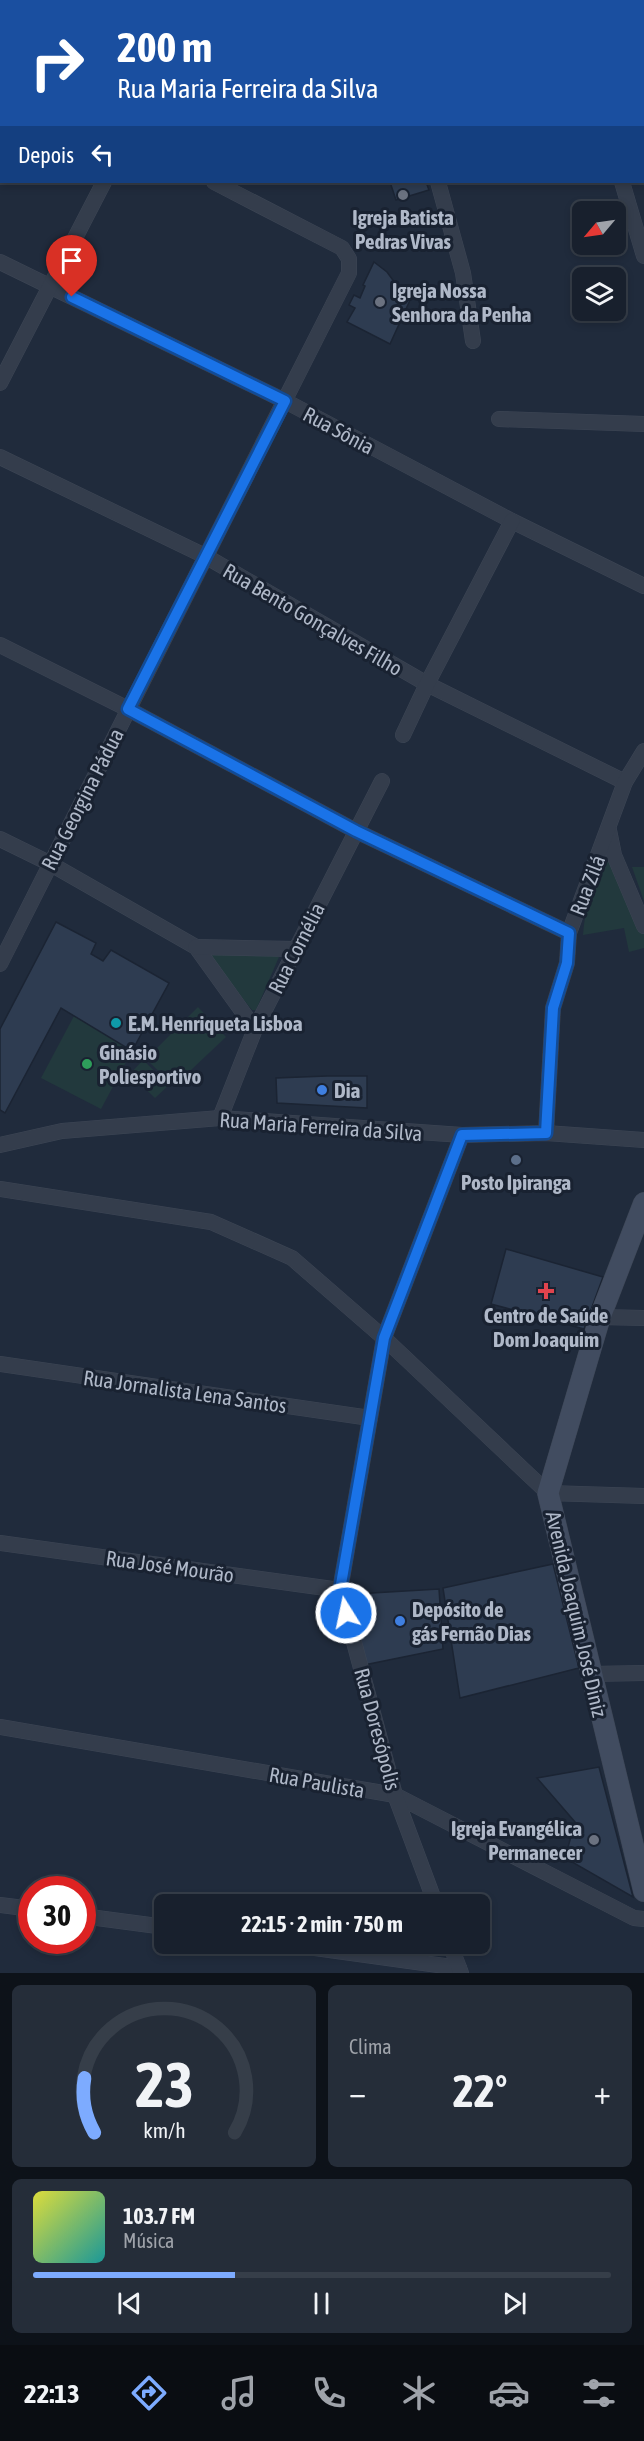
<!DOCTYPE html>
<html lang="pt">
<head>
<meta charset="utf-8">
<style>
  :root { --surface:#18202d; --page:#252d39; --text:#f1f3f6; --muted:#9fa3aa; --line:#363e49; --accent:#7dabff }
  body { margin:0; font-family:"Asap Condensed",sans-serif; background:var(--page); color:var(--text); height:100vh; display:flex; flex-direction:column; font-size:22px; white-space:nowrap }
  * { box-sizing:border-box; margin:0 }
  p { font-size:20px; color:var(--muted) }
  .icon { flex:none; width:33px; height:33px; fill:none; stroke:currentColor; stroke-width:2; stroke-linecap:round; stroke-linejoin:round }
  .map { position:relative; height:1973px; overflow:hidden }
  .drawer { display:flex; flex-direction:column; gap:12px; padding:12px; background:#0d1219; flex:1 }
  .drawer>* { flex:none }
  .hud { position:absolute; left:0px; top:0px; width:645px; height:183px; box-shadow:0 3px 9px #0003,0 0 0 2px var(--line); background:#1a4fa0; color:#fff; overflow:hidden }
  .needle { width:39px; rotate:241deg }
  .fabs { position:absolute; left:572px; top:201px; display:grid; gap:12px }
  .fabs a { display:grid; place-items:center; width:54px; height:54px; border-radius:9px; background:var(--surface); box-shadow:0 3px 9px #0003,0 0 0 2px var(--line); font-size:30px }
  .speed { position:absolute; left:18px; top:1876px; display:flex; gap:12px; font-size:30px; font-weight:700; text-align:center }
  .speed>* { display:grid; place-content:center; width:78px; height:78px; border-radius:50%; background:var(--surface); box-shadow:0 3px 9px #0003,0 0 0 2px var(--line); line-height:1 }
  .speed .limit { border:9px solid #d22; background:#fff; color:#111 }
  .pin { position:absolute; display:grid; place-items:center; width:51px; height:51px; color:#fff; margin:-62px -26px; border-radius:50% 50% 50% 0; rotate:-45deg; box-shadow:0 0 6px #0007 }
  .pin .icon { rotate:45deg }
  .me { position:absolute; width:66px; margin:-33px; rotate:350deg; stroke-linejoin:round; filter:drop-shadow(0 0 4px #0008) }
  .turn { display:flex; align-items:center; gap:21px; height:126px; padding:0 18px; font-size:27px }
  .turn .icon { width:78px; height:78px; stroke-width:2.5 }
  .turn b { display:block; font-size:42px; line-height:51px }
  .then { display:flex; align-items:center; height:57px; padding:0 18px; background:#0003; gap:12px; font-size:22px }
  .big { font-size:45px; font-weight:700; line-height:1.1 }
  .drawer .widget { flex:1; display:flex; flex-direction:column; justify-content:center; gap:9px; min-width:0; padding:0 21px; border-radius:9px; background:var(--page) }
  .drawer .dial { align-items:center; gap:0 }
  .dial svg { height:156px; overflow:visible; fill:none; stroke:var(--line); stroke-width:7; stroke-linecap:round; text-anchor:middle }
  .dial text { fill:var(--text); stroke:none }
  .song { display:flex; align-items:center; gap:18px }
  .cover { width:72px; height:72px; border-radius:9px; background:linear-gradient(135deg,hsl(60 70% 55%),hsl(180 70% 35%)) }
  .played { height:6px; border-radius:3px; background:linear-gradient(90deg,var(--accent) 35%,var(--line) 35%) }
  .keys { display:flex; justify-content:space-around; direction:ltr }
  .heat { display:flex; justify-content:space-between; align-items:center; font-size:33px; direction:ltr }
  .drawer .tiles { flex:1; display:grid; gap:12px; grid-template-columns:1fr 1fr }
  .widget:last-child { grid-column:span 2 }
  .trip { position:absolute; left:154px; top:1894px; width:336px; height:60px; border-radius:9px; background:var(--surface); box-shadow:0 3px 9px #0003,0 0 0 2px var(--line); font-weight:700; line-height:60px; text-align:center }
  .tab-bar { display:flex; height:96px; justify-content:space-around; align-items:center; background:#0a0d12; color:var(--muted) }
  .tab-bar .icon { width:42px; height:42px }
  .tab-bar .on { color:var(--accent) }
  .tab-bar b { font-size:27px; color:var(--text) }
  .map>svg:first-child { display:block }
  .green { fill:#22393d }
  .building { fill:#2e3c51; stroke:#1b2433; stroke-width:1.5 }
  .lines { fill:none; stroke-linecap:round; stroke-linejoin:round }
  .street-casing { stroke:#3d4655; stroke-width:16 }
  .secondary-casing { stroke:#3d4655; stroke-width:22 }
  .street { stroke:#343d4c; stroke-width:15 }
  .secondary { stroke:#414c60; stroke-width:21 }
  .route-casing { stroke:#114b97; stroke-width:15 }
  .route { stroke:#1a73e8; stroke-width:10 }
  .worship-dot { fill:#6b7280; stroke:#192231; stroke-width:2 }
  .culture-dot { fill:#0f9aa8; stroke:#192231; stroke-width:2 }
  .leisure-dot { fill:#2e9e5b; stroke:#192231; stroke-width:2 }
  .shop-dot { fill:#3f7fe0; stroke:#192231; stroke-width:2 }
  .service-dot { fill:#5c6f8a; stroke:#192231; stroke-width:2 }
  .health-dot { fill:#e0444e; stroke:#192231; stroke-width:2 }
  .labels { text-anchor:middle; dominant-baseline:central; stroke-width:6; stroke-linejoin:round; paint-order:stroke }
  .poi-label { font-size:21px; font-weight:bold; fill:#afb8c8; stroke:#192231; text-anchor:start }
  .street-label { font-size:21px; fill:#afb8c8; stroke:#192231 }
</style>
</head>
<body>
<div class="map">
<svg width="644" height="1973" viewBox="0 0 644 1973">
  <rect width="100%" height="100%" fill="#202b3c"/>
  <g class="green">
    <path d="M607,856L644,934V948L629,952L624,928L583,935C585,909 592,879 607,856Z"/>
    <path d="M632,867H644V901Z"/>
    <path d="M209,952L274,955L279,957L256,1010H252L207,955Z"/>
    <path d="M198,1007L226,1037L174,1086L146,1059Z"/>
    <path d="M74,1016L132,1051L101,1109L41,1078Z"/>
    <path d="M143,1060L169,1085L155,1098L130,1074Z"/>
  </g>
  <g class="building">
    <path d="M390,182H426L429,190L396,200Z"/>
    <path d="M374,262L387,272L398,287L399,285L411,298L390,344L347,322L355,308L349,305L354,295L360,298L365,286L363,285Z"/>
    <path d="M56,922L96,943L91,954L103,961L111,950L169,983L132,1051L61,1008L5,1113L0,1110V1029Z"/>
    <path d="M327,1076H367V1108L277,1103L276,1078Z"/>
    <path d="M506,1249L603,1277L584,1329L491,1304Z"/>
    <path d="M553,1564L579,1668L460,1698L443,1588Z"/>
    <path d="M439,1589L443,1649L364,1665L355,1594Z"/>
    <path d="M599,1767L633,1897L565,1858L575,1822L537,1778Z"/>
  </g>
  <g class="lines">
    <defs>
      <g id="street">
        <path d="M388,0L389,2"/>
        <path d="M199,2L200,0"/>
        <path d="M0,71H2"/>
        <path d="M438,182L463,273L473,341"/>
        <path d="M622,182L644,256"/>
        <path d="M0,262L285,401L512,521L644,586"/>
        <path d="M0,383L104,182"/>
        <path d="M499,419L644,424"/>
        <path d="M0,457L205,556L427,684L625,782"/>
        <path d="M0,645L128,709L356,831L569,933"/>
        <path d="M403,735L427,684L512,521"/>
        <path d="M609,830L614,855L644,926"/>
        <path d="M0,839L49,863L196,947L255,1029"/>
        <path d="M196,947L296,949"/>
        <path d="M0,964L349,273V259L342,248L214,182"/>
        <path d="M220,1118L255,1029L382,781"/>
        <path d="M546,1133L553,1008L567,963L569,933L625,782L644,751"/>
        <path d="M0,1145L62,1131L220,1118L462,1135L546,1133L644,1140"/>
        <path d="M0,1189L211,1222L292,1258L384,1338L548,1493L644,1496"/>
        <path d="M600,1317L644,1318"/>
        <path d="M0,1364L370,1418"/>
        <path d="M0,1543L340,1590"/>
        <path d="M591,1674L644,1673"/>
        <path d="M0,1727L395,1795L634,1918L644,1919"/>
        <path d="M0,1905L32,1909"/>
        <path d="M436,1905L395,1795L340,1590L384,1338L462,1135"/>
        <path d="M82,1916L165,1927"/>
        <path d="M286,1944L459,1968"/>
        <path d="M450,1944L461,1973"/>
      </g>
      <g id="secondary">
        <path d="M574,0L575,2"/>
        <path d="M644,1203L600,1317L548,1493L644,1891"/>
      </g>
    </defs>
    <use href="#street" class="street-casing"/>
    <use href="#secondary" class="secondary-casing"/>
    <use href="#street" class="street"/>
    <use href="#secondary" class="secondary"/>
  </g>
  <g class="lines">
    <defs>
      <path id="route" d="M72,297L285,401L128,709L356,831L569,933L567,963L553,1008L546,1133L462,1135L384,1338L340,1590L346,1613"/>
    </defs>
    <use href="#route" class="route-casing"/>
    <use href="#route" class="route"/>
  </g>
  <g class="worship-dot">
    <circle cx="403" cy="195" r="6"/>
    <circle cx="380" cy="302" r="6"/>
    <circle cx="594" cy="1840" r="6"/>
  </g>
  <circle class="culture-dot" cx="116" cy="1023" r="6"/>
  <circle class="leisure-dot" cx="87" cy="1064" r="6"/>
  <g class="shop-dot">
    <circle cx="322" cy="1090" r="6"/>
    <circle cx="400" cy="1621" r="6"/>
  </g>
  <circle class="service-dot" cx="516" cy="1160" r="6"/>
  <path class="health-dot" d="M543 1282h6v6h6v6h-6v6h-6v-6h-6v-6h6z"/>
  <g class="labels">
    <g class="poi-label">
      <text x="403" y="217" text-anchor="middle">Igreja Batista<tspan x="403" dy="24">Pedras Vivas</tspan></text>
      <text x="392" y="290">Igreja Nossa<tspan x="392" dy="24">Senhora da Penha</tspan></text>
      <text x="128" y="1023">E.M. Henriqueta Lisboa</text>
      <text x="99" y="1052">Ginásio<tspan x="99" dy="24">Poliesportivo</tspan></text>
      <text x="334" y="1090">Dia</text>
      <text x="516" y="1182" text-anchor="middle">Posto Ipiranga</text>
      <text x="546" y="1315" text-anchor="middle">Centro de Saúde<tspan x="546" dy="24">Dom Joaquim</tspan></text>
      <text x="412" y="1609">Depósito de<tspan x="412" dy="24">gás Fernão Dias</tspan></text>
      <text x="582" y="1828" text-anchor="end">Igreja Evangélica<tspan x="582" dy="24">Permanecer</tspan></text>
    </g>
    <g class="street-label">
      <text transform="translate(339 430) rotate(28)">Rua Sônia</text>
      <text transform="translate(313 619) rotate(30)">Rua Bento Gonçalves Filho</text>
      <text transform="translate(82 799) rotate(-63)">Rua Georgina Pádua</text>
      <text transform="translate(587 885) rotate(-69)">Rua Zilá</text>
      <text transform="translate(296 948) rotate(-63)">Rua Cornélia</text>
      <text transform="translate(321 1126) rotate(4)">Rua Maria Ferreira da Silva</text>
      <text transform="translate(185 1391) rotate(8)">Rua Jornalista Lena Santos</text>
      <text transform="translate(170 1566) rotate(8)">Rua José Mourão</text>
      <text transform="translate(577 1614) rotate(77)">Avenida Joaquim José Diniz</text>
      <text transform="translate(378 1729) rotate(75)">Rua Doresópolis</text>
      <text transform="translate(317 1782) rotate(10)">Rua Paulista</text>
    </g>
  </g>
</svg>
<div class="fabs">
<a><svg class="needle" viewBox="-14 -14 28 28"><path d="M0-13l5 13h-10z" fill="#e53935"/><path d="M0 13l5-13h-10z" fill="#9fa3aa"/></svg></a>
<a><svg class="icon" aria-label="layers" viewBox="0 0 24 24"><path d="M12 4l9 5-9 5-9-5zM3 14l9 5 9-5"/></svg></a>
</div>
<div class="speed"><div class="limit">30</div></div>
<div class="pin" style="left:72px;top:297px;background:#d93025"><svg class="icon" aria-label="arrive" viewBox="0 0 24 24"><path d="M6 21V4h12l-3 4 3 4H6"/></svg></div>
<svg class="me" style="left:346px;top:1613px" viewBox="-20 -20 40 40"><circle r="17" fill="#1a73e8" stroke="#fff" stroke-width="3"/><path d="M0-11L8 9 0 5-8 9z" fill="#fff"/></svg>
<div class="trip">22:15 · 2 min · 750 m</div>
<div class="hud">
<div class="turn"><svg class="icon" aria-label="right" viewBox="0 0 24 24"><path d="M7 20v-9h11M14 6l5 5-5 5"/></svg><div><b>200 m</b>Rua Maria Ferreira da Silva</div></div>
<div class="then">Depois<svg class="icon" aria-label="left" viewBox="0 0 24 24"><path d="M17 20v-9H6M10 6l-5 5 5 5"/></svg></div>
</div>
</div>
<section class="drawer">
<div class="tiles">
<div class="widget dial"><svg viewBox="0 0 100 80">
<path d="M14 69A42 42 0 1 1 86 69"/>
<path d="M14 69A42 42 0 0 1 9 41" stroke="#7dabff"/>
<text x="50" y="56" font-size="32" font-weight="700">23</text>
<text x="50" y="72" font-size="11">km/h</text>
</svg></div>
<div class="widget"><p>Clima</p>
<div class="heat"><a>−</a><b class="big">22°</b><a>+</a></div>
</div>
<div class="widget">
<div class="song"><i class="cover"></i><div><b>103.7 FM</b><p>Música</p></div></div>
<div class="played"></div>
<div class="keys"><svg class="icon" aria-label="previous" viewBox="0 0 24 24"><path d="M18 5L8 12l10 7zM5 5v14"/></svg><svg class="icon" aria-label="pause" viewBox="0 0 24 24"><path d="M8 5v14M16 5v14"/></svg><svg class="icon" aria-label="next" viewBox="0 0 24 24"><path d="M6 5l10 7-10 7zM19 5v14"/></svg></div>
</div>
</div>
</section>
<nav class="tab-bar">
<b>22:13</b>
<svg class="icon on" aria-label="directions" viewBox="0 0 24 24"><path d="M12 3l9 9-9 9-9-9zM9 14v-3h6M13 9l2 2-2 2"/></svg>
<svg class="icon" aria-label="music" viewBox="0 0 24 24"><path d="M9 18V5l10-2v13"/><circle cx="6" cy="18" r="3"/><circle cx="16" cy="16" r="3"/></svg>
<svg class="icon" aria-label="phone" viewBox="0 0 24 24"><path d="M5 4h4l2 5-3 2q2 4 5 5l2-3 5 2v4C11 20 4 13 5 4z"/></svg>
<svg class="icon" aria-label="climate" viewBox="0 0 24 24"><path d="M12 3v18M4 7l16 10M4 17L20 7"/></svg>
<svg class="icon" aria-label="car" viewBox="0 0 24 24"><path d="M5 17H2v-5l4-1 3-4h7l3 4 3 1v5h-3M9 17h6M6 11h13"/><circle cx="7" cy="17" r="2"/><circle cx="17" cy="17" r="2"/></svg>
<svg class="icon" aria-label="filters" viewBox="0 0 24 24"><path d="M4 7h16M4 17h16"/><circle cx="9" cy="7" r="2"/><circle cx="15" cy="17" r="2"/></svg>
</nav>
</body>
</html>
